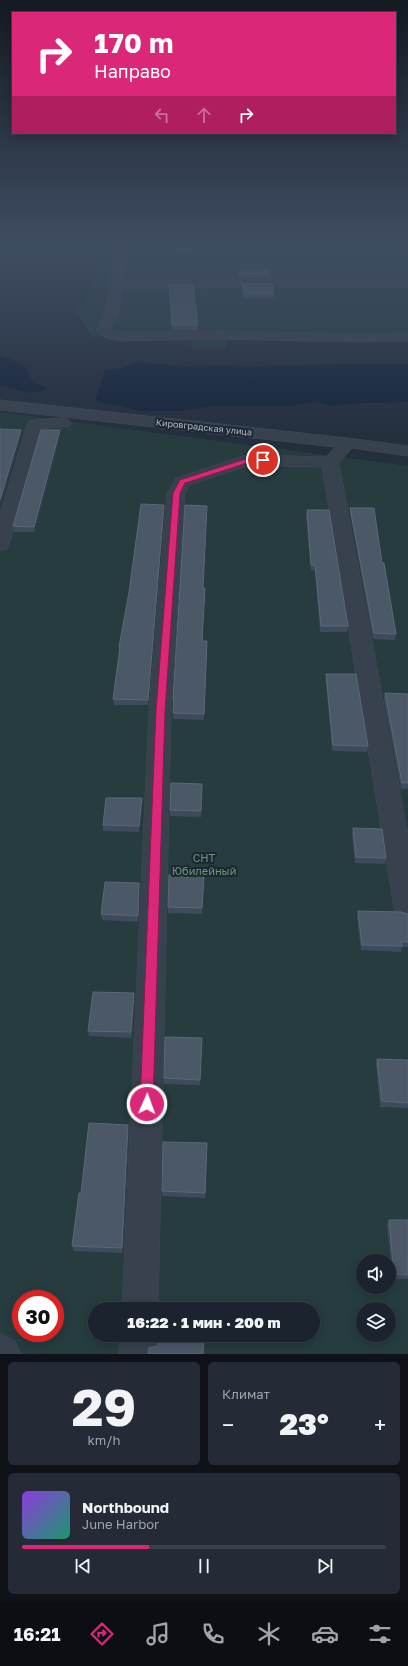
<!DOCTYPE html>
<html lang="ru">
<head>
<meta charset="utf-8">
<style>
  :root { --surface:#1b232e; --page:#242b36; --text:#f1f3f6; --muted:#a0a4aa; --line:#39404a; --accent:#db2777 }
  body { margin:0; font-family:"Golos Text",sans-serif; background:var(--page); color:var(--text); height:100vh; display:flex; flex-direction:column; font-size:15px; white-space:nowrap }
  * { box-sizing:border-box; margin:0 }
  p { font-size:13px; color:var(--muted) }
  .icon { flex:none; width:22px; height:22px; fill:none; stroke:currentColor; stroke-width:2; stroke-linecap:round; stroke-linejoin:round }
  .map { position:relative; height:1354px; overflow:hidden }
  .panel { display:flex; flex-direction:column; gap:8px; padding:8px; background:#0f1319; flex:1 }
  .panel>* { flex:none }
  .top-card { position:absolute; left:12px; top:12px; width:384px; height:122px; border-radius:0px; box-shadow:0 2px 10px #0003,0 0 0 1px var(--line); background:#db2777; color:#fff; overflow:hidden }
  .fabs { position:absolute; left:356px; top:1254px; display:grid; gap:8px }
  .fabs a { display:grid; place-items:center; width:40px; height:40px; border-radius:50%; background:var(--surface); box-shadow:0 2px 10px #0003,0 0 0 1px var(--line); font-size:20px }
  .speed { position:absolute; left:12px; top:1290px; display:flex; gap:8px; font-size:20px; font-weight:700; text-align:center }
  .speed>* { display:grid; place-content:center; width:52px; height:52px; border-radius:50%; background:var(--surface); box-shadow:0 2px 10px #0003,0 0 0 1px var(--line); line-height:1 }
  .speed .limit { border:6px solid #d22; background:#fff; color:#111 }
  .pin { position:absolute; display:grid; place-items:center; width:34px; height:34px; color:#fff; margin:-17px; border:2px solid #fff; border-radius:50%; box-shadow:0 1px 4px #0007 }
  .me { position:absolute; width:44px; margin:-22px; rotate:2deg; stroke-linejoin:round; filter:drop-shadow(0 0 3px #0008) }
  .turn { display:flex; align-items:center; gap:14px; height:84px; padding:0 16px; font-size:18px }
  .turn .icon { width:52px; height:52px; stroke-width:2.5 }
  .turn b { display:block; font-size:28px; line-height:34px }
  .lanes { display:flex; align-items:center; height:38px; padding:0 16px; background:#0003; justify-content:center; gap:20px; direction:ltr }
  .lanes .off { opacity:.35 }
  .big { font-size:30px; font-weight:800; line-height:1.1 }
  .panel .card { flex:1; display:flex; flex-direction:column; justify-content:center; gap:6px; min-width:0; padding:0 14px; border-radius:6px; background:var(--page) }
  .panel .dial { align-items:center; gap:0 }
  .dial b { font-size:52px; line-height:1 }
  .song { display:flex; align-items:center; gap:12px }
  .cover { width:48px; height:48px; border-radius:6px; background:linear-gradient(135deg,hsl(270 70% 55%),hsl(160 70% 35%)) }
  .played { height:4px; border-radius:2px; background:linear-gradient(90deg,var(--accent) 35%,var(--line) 35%) }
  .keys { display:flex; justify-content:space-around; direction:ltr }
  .heat { display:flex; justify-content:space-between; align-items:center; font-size:22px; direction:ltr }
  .panel .tiles { flex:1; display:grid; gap:8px; grid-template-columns:1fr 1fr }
  .card:last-child { grid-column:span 2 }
  .trip { position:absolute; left:88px; top:1302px; width:232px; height:40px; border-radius:20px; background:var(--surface); box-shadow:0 2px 10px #0003,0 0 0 1px var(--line); font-weight:800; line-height:40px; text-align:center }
  .dock { display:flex; height:64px; justify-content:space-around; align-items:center; background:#0b0e12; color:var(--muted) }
  .dock .icon { width:28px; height:28px }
  .dock .selected { color:var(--accent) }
  .dock b { font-size:18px; color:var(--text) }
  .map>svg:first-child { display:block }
  .green { fill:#263c3f; fill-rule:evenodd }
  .water { fill:#17263c }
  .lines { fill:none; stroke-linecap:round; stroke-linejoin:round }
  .minor-casing { stroke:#414a57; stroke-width:1 }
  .minor { fill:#38414e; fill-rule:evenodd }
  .wall { fill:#3f4b5c }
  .shaded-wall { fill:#2f3b4b }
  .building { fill:#4b5868; stroke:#5c6777 }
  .route { fill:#db2777; stroke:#8e194d }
  .labels { text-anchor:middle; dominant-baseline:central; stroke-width:4; stroke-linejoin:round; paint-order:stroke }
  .far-street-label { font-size:9px; fill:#b4bcc9; stroke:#1d2633 }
  .park-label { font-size:11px; fill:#6b9a76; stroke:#1d2633 }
</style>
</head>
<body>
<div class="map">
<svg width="408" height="1354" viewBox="0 0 408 1354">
  <rect width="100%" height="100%" fill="#242f3e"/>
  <g class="green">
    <path d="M102,246H408V342L226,339L227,348L192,349L191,340L91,337L89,332L75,311L91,288Z"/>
    <path d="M0,412L408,466V1354H0ZM363,1261H389V1287H363ZM21,1299H55V1333H21ZM95,1309H313V1335H95ZM363,1309H389V1335H363Z"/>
  </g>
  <g class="water">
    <path d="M0,356C17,360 28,363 32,382L35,384H40L46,388L45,390L30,393L0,386Z"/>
    <path d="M139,362L186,366L227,365L250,367L274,365L408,364V402L361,403L333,406L316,402L293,406H213L179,411H139L122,406L98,402L96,398L105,370L122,368Z"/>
  </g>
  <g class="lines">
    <defs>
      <g id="minor">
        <path d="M116,246H128L123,280L408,279V287L122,288L120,308L111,329L116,332L219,331L357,334L408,333V341L357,342L219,339L119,341L106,338L97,330L106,308Z"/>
        <path d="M0,400L348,438L408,446V456L352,448L339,463L408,835V919L398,916L394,908L322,467L250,465L189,485L185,493L171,711L158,1309H122L149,711L167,493L176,478L243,456L249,455L326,457L335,447L0,410Z"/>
        <path d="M63,418L69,420L71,423L69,426L42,429L9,545L7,549L0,551V514L27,424L29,421Z"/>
        <path d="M0,1333L15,1341L21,1354H0Z"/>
        <path d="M120,1335H158L157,1354H119Z"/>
      </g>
    </defs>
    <use href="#minor" class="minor-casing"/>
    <use href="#minor" class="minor"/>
  </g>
  <g class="wall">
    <path d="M170,246L197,250V254L171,255Z"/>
    <path d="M403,246H408V255Z"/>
    <path d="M239,271L269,273V278H239Z"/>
    <path d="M242,284L274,294V298L244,299L242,289Z"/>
    <path d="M169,285L198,325V330H172Z"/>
    <path d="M60,436L35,532H14L13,526Z"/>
    <path d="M164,505V510L148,705H114L113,699L120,653L119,647Z"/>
    <path d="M350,508L382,563L396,634L395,640L373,639L350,513Z"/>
    <path d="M307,510L348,626L347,632H320L315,571L311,570L306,515Z"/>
    <path d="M203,588V641H207L204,720L173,719L174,706H173V700Z"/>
    <path d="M326,674L368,746L367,752L332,751L326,680Z"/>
    <path d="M385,693L408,694V789H401L384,699Z"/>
    <path d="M202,790L201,817L170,816V810Z"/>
    <path d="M142,798V804L139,832L103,831V825Z"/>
    <path d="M353,828L386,858L385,864L355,863L352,834Z"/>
    <path d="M204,882L202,914L168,913V907Z"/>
    <path d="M139,883V889L138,922L102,920L101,914Z"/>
    <path d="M358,911L408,914V947H402L401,952L361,950L357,917Z"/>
    <path d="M134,999L132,1038L89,1036L88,1031Z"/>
    <path d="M202,1038L200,1085L164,1084V1078Z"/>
    <path d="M377,1059L408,1060V1108L380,1107L376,1064Z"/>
    <path d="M129,1130L123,1253L74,1251L72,1246L81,1193Z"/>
    <path d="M207,1143L205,1198L162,1196V1191Z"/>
    <path d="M389,1220H408V1279H393L387,1225Z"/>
  </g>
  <g class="shaded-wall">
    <path d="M21,430L22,435L0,509V500Z"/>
    <path d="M60,430V436L35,532L34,527Z"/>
    <path d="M164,505V510L148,705V700Z"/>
    <path d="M142,798V804L139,832V826Z"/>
    <path d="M134,993V999L132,1038L131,1032Z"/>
    <path d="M128,1125L129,1130L123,1253L122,1248Z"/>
  </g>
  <g class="building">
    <path d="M170,246H197V250H171Z"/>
    <path d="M268,270L269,273L239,274V271Z"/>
    <path d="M242,284H272L274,294H244Z"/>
    <path d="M169,285H193L198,325H172Z"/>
    <path d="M0,429L21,430L0,500Z"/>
    <path d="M41,430H60L34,527L13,526Z"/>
    <path d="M141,504L164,505L148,700L113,699L120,647H119L129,592Z"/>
    <path d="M185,505L207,506L203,588H205L202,641H207L204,714L173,713L174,700H173Z"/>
    <path d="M350,508H374L382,563H384L396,634L374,633Z"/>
    <path d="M307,510H329L348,626H321L315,565H311Z"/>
    <path d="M326,674H356L368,746L333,745Z"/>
    <path d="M385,693L408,694V783H402Z"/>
    <path d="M171,783L202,784L201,811L170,810Z"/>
    <path d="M106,798H142L139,826L103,825Z"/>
    <path d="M353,828L382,829L386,858L356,857Z"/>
    <path d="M169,875L204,876L202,908L168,907Z"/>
    <path d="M105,882L139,883L138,916L101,914Z"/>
    <path d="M358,911L401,912L408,914V942L401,941L402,946L362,945Z"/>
    <path d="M93,992L134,993L131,1032L88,1031Z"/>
    <path d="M165,1037L202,1038L200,1080L164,1078Z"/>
    <path d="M377,1059L408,1060V1103L382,1101Z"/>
    <path d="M89,1123L128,1125L122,1248L72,1246L79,1193H81Z"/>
    <path d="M163,1142L207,1143L205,1193L162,1191Z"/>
    <path d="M389,1220H408V1275L394,1274Z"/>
    <path d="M158,1335H204L203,1354H148L149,1348L158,1346Z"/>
  </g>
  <linearGradient id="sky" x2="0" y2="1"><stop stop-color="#141a22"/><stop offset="0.56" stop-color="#3f4d63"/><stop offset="1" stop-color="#3f4d63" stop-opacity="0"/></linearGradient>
  <rect width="408" height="436" fill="url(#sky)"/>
  <path class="route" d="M249,458H263L266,460L263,463L250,462L185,483L180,493L165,711L153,1104L151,1109L147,1111L142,1109L140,1104L156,711L173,493L180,480Z"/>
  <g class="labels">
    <g class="far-street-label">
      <text transform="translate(204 427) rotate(6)">Кировградская улица</text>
    </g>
    <g class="park-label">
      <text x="204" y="857">СНТ<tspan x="204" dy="13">Юбилейный</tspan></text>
    </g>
  </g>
</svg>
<div class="fabs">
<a><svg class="icon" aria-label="sound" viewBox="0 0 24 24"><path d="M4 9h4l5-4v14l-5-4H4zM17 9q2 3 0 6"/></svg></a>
<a><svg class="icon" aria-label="layers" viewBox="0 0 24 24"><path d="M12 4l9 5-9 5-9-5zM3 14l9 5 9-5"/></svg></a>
</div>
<div class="speed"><div class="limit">30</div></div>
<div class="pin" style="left:263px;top:460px;background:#d93025"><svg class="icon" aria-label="arrive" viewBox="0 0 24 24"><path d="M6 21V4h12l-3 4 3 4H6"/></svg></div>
<svg class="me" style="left:147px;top:1104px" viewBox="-20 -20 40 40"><circle r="17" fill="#db2777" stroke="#fff" stroke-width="3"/><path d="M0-11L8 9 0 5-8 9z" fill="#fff"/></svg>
<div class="trip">16:22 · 1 мин · 200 m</div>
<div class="top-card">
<div class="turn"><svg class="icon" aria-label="right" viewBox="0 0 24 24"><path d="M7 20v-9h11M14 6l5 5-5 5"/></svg><div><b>170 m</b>Направо</div></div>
<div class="lanes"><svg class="icon off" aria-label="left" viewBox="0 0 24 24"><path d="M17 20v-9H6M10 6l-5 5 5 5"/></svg><svg class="icon off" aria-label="ahead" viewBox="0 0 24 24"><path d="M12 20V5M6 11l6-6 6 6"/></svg><svg class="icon" aria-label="right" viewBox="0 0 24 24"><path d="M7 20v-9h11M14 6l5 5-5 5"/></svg></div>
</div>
</div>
<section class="panel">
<div class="tiles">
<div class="card dial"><b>29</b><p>km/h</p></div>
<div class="card"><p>Климат</p>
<div class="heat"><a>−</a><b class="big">23°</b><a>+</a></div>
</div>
<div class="card">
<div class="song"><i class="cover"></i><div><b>Northbound</b><p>June Harbor</p></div></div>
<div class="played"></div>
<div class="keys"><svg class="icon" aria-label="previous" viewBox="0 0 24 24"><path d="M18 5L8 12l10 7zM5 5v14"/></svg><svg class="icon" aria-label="pause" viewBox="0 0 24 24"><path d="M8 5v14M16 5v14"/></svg><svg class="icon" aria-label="next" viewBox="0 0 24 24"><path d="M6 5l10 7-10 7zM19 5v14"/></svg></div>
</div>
</div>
</section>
<nav class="dock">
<b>16:21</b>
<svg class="icon selected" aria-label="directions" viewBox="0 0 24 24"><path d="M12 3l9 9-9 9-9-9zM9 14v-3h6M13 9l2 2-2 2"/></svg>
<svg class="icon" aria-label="music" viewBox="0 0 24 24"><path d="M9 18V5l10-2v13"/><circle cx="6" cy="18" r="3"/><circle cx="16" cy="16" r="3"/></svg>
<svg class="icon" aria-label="phone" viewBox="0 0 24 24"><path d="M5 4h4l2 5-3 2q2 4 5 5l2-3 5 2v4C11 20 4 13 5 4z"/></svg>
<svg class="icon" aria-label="climate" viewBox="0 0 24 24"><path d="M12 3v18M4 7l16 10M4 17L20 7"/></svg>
<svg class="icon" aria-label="car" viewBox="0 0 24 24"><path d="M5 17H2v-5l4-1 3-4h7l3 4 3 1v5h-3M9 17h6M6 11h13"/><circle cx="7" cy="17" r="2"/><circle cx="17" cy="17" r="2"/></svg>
<svg class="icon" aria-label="filters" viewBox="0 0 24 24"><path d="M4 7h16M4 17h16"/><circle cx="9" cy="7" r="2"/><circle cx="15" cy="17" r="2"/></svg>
</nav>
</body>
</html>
